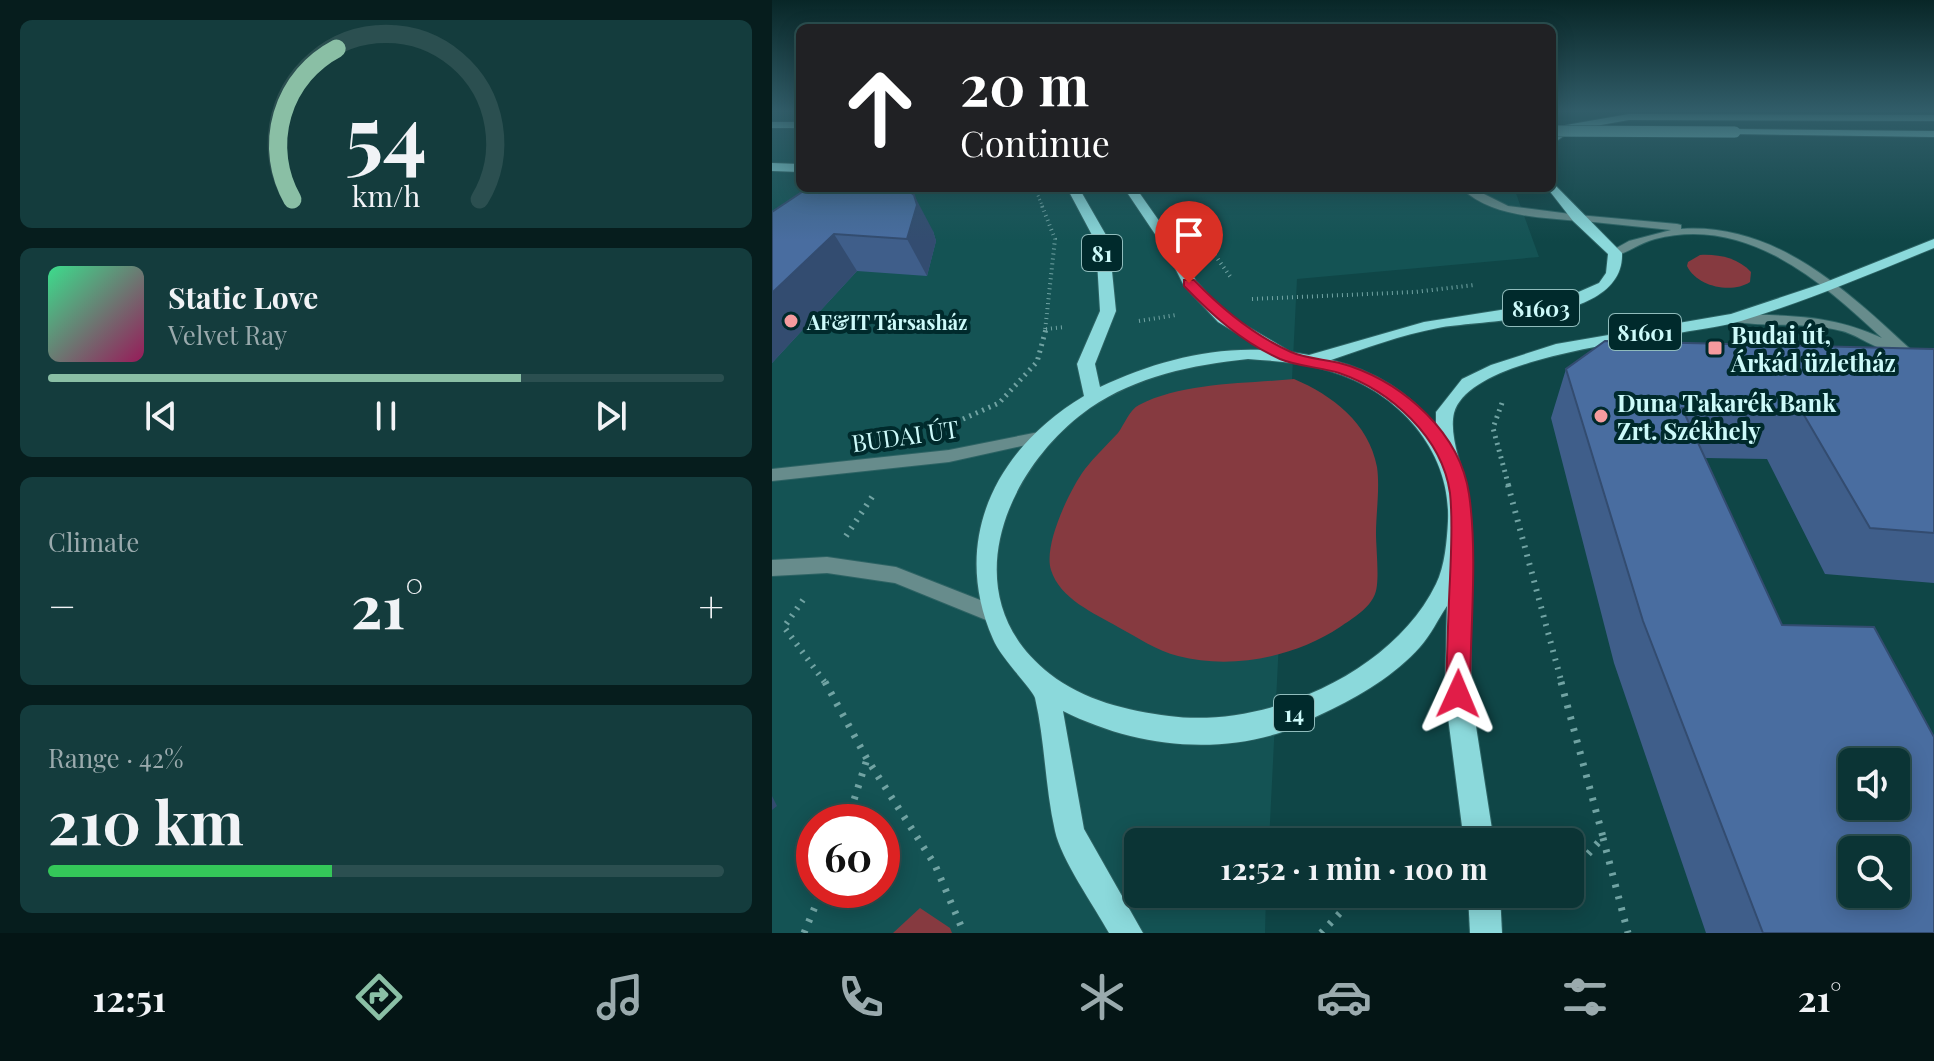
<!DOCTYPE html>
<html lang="en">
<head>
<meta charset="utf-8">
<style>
  :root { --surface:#0b3435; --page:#143c3d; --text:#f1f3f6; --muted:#9aaaad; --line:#2b4f50; --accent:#8abfa5 }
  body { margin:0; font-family:"Playfair Display",serif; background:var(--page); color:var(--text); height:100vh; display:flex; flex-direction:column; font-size:30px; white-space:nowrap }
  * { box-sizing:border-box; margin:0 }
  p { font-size:26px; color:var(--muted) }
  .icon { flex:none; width:44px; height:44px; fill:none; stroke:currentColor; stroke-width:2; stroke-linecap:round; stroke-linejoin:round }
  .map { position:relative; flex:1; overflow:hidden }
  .side { display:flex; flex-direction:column; gap:20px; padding:20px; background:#061d1d; width:772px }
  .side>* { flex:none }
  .banner { position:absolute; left:24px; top:24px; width:760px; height:168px; border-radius:12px; box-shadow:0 4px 20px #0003,0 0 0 2px var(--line); background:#202124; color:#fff; overflow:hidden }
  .fabs { position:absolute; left:1066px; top:748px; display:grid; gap:16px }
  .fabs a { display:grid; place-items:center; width:72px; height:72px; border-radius:12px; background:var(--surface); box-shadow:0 4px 20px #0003,0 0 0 2px var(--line); font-size:40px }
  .speed { position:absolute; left:24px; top:804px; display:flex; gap:16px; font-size:40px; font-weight:700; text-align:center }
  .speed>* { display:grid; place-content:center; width:104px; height:104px; border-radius:50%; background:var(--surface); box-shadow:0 4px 20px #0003,0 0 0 2px var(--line); line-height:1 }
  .speed .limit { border:12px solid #d22; background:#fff; color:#111 }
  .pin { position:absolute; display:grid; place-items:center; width:68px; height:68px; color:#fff; margin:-82px -34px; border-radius:50% 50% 50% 0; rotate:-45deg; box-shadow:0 0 8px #0007 }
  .pin .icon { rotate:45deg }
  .me { position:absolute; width:88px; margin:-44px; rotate:1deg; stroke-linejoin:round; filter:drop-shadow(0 0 6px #0008) }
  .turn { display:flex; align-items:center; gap:28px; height:168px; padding:0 32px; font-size:36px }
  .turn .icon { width:104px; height:104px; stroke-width:2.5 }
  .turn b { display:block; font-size:56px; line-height:68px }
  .big { font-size:60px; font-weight:700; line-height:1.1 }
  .side .widget { flex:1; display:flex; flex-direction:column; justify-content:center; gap:12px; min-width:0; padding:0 28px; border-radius:12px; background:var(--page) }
  .side .dial { align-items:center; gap:0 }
  .dial svg { height:208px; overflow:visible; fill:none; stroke:var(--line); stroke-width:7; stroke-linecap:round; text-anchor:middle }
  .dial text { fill:var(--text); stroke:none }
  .song { display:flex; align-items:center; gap:24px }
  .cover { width:96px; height:96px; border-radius:12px; background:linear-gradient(135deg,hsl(150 70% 55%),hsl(330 70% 35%)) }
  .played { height:8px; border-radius:4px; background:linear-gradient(90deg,var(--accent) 70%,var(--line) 70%) }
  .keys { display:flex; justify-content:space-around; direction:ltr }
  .heat { display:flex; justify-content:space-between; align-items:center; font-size:44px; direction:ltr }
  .charge { height:12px; border-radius:6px; background:linear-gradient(90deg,#34c759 42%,var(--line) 0) }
  .trip { position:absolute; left:352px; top:828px; width:460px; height:80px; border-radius:12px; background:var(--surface); box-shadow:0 4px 20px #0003,0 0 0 2px var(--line); font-weight:700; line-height:80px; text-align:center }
  .tabs { display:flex; height:128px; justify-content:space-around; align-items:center; background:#041515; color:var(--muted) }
  .tabs .icon { width:56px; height:56px }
  .tabs .selected { color:var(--accent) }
  .tabs b { font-size:36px; color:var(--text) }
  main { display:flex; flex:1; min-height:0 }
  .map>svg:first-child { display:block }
  .built { fill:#145354; fill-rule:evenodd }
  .green { fill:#863a40 }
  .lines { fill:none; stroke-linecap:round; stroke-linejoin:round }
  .service-casing { stroke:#2d6364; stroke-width:2 }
  .minor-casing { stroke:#2d6364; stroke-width:2 }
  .primary-casing { stroke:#2d6364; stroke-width:2 }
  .path-far4 { stroke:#71a3a3; stroke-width:3; stroke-dasharray:1 3; stroke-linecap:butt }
  .path-far3 { stroke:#71a3a3; stroke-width:4; stroke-dasharray:1 4; stroke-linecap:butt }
  .path-far2 { stroke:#71a3a3; stroke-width:5; stroke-dasharray:2 5; stroke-linecap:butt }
  .path-far1 { stroke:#71a3a3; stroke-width:6; stroke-dasharray:2 7; stroke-linecap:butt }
  .path { stroke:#71a3a3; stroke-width:7; stroke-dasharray:3 9; stroke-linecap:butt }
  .service { fill:#678c8c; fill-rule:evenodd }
  .minor { fill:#678c8c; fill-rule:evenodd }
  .primary { fill:#8bd9db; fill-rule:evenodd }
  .primary-bridge-casing { stroke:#2d6364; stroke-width:12; stroke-linecap:butt }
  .primary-bridge { stroke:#8bd9db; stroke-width:11 }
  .wall { fill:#3f5e8a }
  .shaded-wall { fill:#334c70 }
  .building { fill:#496da0; stroke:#334c70; stroke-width:2; fill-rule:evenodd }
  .route { fill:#e11d48; stroke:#92132f; stroke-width:2 }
  .poi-dot { fill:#f59b9e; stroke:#002a2c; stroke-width:3 }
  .labels { text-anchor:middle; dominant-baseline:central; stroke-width:8; stroke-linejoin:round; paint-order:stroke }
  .far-poi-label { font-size:20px; font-weight:bold; fill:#cdfafa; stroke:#002a2c; text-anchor:start }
  .shield { fill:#002a2c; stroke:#90bcbc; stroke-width:2 }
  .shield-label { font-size:22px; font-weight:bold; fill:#cdfafa }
  .poi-label { font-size:24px; font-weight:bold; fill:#cdfafa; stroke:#002a2c; text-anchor:start }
  .street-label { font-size:24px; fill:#cdfafa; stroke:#002a2c }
</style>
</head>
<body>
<main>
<section class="side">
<div class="widget dial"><svg viewBox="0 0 100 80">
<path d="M14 69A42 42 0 1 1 86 69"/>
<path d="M14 69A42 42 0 0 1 31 11" stroke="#8abfa5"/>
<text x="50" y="56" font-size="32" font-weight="700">54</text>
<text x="50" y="72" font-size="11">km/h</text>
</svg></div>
<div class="widget">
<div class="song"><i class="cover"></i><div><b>Static Love</b><p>Velvet Ray</p></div></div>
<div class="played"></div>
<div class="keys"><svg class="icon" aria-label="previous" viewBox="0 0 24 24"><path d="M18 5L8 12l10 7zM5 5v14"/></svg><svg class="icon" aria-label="pause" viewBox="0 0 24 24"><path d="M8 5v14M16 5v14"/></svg><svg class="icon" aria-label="next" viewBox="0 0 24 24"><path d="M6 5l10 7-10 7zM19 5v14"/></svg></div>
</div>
<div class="widget"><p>Climate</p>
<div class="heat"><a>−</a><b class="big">21°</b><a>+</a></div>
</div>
<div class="widget"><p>Range · 42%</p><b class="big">210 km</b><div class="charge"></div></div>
</section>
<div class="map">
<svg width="1162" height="933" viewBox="0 0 1162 933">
  <rect width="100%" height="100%" fill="#0f4647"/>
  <path class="built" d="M0,110H28V188H742L767,257L525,279L497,842H366V894H494L493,933H0ZM42,822H110V890H42Z"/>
  <g class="green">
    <path d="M928,255C947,254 966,258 979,272L978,282C960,294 925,287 915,266L916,262Z"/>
    <path d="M522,379C560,395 597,423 605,467C608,488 604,513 604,534C604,548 608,582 603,594C598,608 580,619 568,627C523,657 460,670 406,656C385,651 365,637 346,627C322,613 288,599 279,570C271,545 298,489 313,469C323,456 335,445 346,433C352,425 358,409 367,405C412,382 472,384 522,379Z"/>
    <path d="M148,908L178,928L180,933H121Z"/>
  </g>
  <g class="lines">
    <defs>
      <path id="service" d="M689,188H700L736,206L806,215L811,218L806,221C766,217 720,217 689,188Z"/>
      <g id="minor">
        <path d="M806,215L905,224L909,225V229C1014,222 1090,306 1162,371V384L1157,382L1123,350C1105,352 1087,335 1070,331C1033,321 995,328 958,321V315L962,314C1018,316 1058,314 1110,338C1049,281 974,215 883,239C868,243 857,252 843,256L837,253L839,251L857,241L899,230L802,220L801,218Z"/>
        <path d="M272,431L280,436L277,440L177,462L0,481V469L177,450Z"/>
        <path d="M55,557L124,567L226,607L229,613L226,619L219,622L123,583L55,573L0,576V560Z"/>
      </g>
      <g id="primary">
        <path d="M857,114L1162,115V121L857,120L801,130L780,144V136L794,125Z"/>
        <rect x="0" y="122" width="28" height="6"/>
        <path d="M963,129L1162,131V137L959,134L958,132Z"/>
        <path d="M0,163L28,164V172L0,171Z"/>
        <path d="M780,182L850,253C853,323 714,319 666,328C629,335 594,348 559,360C600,370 637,392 664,426V412L690,379L719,365L784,344L959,314L1049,284L1162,239V248C1098,274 1035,301 969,321C912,338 700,349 682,413C677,434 689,465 694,484C700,508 698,532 693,556L699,564V694L722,842H692L673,694L675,606C666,619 659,635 648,647C623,675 588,696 554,712C537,720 521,729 504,734C433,755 357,744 291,711L312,829L371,933H337C322,906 289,859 283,831C273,787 273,741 263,698C261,690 228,657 221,639C178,541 223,449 312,396L305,364L328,311L325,261L320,235L295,188H307L334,235L339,261L344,311L323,364L328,387C378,363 436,347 492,350L446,322L412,286L395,252L352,188H364L409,252L424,281L446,305L458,316L519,352L537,355L652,322L786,301L827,283L834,273L836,254L801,221L776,189L780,188ZM476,359C504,361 532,363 558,371C625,391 679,449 676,521C675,540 673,566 664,584C621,673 493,729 397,716C356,711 311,700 278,674C179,597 233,468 318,408C365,376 420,365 476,359Z"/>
        <path d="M696,894H728L730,933H698Z"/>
      </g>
    </defs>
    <use href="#service" class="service-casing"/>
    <use href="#minor" class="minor-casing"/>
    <use href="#primary" class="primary-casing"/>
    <path class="path-far4" d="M263,188L271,208"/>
    <g class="path-far3">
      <path d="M270,206L283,239L273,331"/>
      <path d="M440,251L460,279"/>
      <path d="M480,299L643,292L702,285"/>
      <path d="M367,321L404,315"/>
      <path d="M274,329L293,327"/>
    </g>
    <g class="path-far2">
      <path d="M730,403L721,428L737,487"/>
      <path d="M191,419L227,403L265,362L274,329"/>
    </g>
    <g class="path-far1">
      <path d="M736,485L790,684"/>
      <path d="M74,536L102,494"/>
      <path d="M31,600L12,627L54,684"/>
    </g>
    <g class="path">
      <path d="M53,682L95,759L163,865L192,933"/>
      <path d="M789,682L831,837L802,870H798"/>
      <path d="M75,822L95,759"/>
      <path d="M831,838L856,933"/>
      <path d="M32,933L50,890"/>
      <path d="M549,933L586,894"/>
    </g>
    <use href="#service" class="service"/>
    <use href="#minor" class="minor"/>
    <use href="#primary" class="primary"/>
    <defs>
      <path id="primary-bridge" d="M780,131L963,132"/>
    </defs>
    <use href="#primary-bridge" class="primary-bridge-casing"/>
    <use href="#primary-bridge" class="primary-bridge"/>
  </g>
  <g class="wall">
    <path d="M0,212L161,231L164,241L155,276L85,271L0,363Z"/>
    <path d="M1162,349V583L1053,574L995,459L933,458L1010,625L1162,933H934L842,663L779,418L794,369Z"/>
  </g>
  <g class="shaded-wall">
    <path d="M142,195L161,231L164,241L155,276L135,239Z"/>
    <path d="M62,234L85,271L0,363V293Z"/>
    <path d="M0,796L5,806L0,810Z"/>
  </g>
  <g class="building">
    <path d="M36,188H133L142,195L145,205L135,239L62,234L0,293V212Z"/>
    <path d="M833,341L1162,349V533L1098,528L1029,410L910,408L1010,625L1102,627L1162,737V933H991L871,621L794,369ZM1080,762H1124V806H1080ZM1080,850H1124V894H1080Z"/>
  </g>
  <linearGradient id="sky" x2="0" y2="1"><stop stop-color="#082627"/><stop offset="0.46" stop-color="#315d69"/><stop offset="1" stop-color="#315d69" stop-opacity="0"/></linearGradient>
  <rect width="1162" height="241" fill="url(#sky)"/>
  <path class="route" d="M412,280H422C450,309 481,335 519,352C537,360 559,359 578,366C633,385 688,433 697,494C706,555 698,631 698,694L694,703L686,706L677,703L674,694C675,656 676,617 678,579C679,551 681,521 678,493C670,437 619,391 567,373C549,367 527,367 508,359C470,342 440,315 412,286Z"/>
  <g class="poi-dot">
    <circle cx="19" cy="321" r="8"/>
    <rect x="935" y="340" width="16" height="16" rx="4"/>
    <circle cx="829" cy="416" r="8"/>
  </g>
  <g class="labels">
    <g class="far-poi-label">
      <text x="35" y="321">AF&amp;IT Társasház</text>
    </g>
    <g class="shield">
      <rect x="310" y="235" width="40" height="36" rx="6"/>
      <rect x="731" y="290" width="76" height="36" rx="6"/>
      <rect x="837" y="314" width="72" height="36" rx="6"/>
      <rect x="502" y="695" width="40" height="36" rx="6"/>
    </g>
    <g class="shield-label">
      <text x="330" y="253">81</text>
      <text x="769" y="308">81603</text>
      <text x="873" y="332">81601</text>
      <text x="522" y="713">14</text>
    </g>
    <g class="poi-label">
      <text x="959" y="334">Budai út,<tspan x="959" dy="28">Árkád üzletház</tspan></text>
      <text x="845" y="402">Duna Takarék Bank<tspan x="845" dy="28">Zrt. Székhely</tspan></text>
    </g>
    <g class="street-label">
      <text transform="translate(133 435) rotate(-8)">BUDAI ÚT</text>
    </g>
  </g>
</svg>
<div class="fabs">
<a><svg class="icon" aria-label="sound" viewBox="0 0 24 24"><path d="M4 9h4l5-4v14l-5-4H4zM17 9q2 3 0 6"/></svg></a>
<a><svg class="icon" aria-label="search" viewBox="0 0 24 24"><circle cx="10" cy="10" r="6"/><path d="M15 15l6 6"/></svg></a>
</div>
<div class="speed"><div class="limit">60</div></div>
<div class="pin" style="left:417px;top:283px;background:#d93025"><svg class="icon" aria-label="arrive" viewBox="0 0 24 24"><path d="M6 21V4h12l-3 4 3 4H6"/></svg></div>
<svg class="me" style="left:686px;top:694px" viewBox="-20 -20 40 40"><path d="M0-17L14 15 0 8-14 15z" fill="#e11d48" stroke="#fff" stroke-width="4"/></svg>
<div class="trip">12:52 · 1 min · 100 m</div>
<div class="banner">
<div class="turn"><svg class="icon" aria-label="ahead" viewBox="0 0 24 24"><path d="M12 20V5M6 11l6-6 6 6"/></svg><div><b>20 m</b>Continue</div></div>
</div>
</div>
</main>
<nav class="tabs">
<b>12:51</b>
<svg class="icon selected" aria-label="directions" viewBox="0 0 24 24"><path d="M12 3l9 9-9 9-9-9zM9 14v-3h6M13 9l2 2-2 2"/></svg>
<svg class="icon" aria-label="music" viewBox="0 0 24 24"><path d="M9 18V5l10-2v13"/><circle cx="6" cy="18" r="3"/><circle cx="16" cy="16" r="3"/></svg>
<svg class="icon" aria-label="phone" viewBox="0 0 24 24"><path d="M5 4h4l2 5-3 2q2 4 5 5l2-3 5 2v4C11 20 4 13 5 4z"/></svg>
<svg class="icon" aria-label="climate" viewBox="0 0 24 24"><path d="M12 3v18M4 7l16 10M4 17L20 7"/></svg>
<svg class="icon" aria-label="car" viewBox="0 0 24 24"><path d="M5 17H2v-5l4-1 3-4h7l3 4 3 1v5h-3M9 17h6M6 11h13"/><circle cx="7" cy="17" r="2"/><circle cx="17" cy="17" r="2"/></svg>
<svg class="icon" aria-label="filters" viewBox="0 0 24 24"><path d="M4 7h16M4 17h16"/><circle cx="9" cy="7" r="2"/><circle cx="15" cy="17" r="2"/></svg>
<b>21°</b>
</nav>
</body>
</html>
